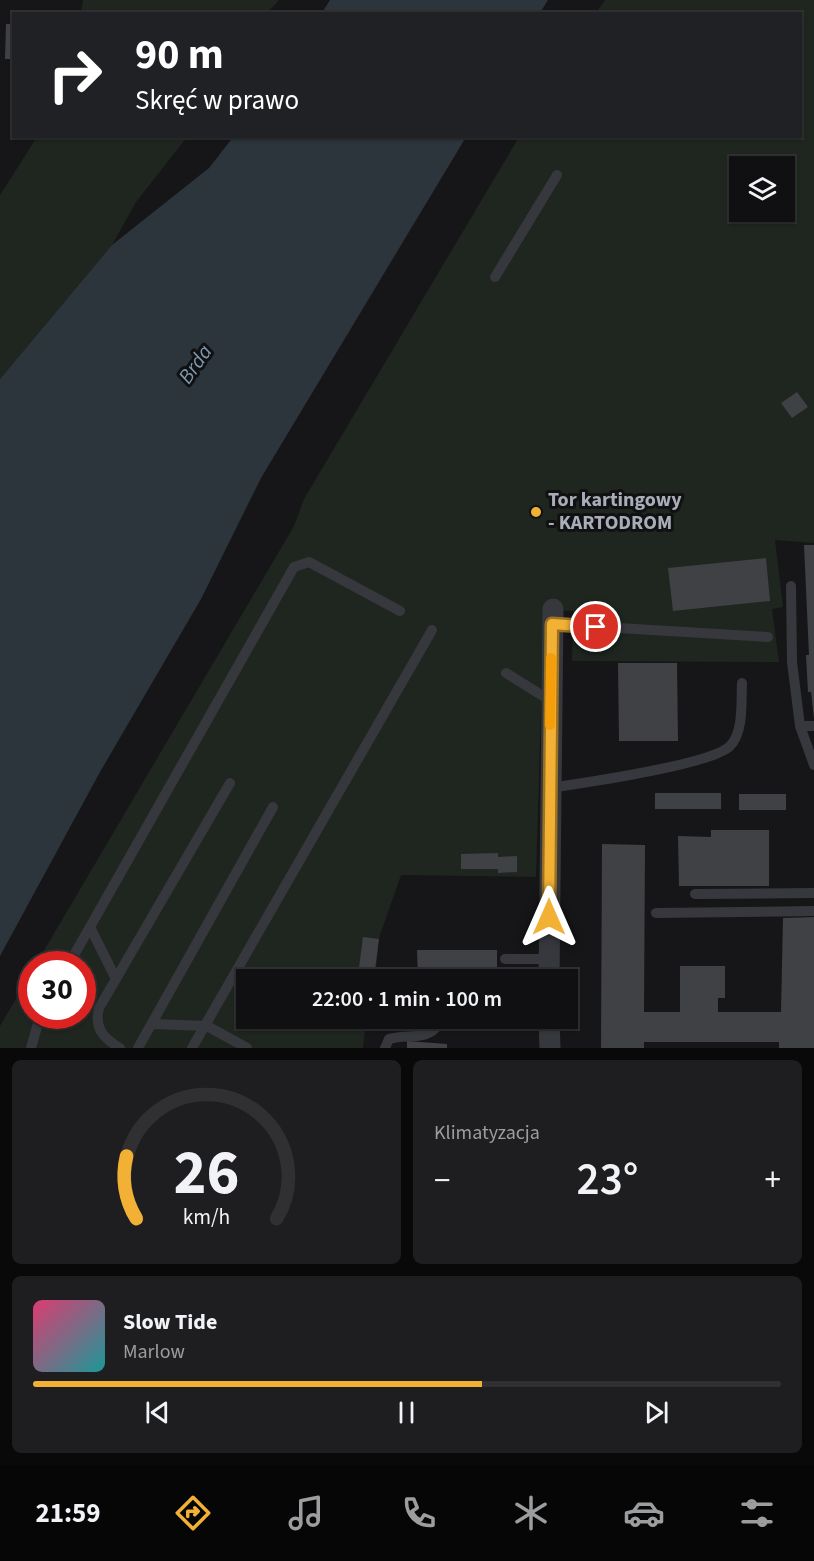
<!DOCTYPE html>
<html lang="pl">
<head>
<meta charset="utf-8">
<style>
  :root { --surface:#101012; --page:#1e1e20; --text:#f1f3f6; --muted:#9c9d9f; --line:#303032; --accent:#f2b134 }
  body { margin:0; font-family:"Source Sans 3",sans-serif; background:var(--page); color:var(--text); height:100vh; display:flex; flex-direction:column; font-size:22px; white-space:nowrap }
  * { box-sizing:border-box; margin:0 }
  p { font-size:20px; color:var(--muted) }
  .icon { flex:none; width:33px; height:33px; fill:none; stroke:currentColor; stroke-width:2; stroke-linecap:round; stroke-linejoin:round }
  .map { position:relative; height:1048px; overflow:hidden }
  .drawer { display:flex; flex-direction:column; gap:12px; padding:12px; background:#09090a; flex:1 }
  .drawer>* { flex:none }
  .guide { position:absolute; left:12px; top:12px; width:790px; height:126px; border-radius:0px; box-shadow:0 2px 4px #0004,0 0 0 2px var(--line); background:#202124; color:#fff; overflow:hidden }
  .tools { position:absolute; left:729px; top:156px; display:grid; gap:12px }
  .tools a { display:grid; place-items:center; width:66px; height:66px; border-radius:0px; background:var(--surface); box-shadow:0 2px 4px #0004,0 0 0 2px var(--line); font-size:30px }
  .speed { position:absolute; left:18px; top:951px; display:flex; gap:12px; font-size:30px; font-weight:700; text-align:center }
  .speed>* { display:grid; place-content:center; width:78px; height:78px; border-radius:50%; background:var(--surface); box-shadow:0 2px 4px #0004,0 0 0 2px var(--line); line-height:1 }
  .speed .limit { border:9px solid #d22; background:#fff; color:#111 }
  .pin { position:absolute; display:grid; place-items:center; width:51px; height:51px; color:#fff; margin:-26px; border:3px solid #fff; border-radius:50%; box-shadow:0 2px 6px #0007 }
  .me { position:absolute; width:66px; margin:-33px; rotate:0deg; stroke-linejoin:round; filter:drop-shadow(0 0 4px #0008) }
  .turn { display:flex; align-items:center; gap:21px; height:126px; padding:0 24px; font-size:27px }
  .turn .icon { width:78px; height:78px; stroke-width:2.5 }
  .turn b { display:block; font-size:42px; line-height:51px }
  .big { font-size:45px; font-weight:600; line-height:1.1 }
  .drawer .widget { flex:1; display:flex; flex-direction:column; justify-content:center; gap:9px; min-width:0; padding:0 21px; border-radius:9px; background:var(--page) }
  .drawer .dial { align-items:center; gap:0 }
  .dial svg { height:156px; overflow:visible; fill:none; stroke:var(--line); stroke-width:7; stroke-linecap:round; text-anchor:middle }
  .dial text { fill:var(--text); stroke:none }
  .song { display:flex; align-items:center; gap:18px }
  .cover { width:72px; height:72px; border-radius:9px; background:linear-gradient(135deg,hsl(340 70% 55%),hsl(180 70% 35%)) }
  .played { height:6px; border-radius:3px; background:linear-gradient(90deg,var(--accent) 60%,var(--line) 60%) }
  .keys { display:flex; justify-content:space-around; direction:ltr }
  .heat { display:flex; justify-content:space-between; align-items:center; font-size:33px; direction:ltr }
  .drawer .tiles { flex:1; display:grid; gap:12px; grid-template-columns:1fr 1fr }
  .widget:last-child { grid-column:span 2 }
  .trip { position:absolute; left:236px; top:969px; width:342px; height:60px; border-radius:0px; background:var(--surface); box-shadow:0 2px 4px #0004,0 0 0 2px var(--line); font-weight:600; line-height:60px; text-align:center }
  .dock { display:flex; height:96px; justify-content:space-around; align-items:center; background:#060607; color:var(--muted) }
  .dock .icon { width:42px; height:42px }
  .dock .on { color:var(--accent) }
  .dock b { font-size:27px; color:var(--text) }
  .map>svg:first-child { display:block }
  .green { fill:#1e261f; fill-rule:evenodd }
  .water { fill:#2c353c }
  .building { fill:#404145 }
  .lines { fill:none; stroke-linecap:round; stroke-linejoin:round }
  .lane { stroke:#37383d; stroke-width:10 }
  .street { stroke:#37383d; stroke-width:21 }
  .route-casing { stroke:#9d7322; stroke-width:15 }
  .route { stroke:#f2b134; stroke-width:10 }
  .slow { stroke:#f59e0b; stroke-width:10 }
  .poi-dot { fill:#f2b134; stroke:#111113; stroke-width:2 }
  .labels { text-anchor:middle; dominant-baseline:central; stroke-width:6; stroke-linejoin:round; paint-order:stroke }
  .poi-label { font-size:20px; font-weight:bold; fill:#a8adb8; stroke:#111113; text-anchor:start }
  .water-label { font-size:21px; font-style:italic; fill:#7f9bb3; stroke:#111113 }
</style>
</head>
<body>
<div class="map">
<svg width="814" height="1048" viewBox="0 0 814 1048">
  <rect width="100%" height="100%" fill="#161618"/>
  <g class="green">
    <path d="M83,0H279L267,13H81Z"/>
    <path d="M605,0H814V543L775,540L783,607L772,609L779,662L572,661L573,611L544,609L536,877L401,875L379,938L375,979L246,980V1018L366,1019L363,1048H0V1026L31,973L32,1016H82V964H36L294,526L304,499L519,137L801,136V14L596,13ZM740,166H784V212H740Z"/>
    <path d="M37,137H187L136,202L112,245L0,379V195Z"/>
  </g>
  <g class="water">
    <path d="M330,0H548L540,13H322Z"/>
    <path d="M234,136L466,137L261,478L201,599L100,772L0,956V379L112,245L209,168Z"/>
  </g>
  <g class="building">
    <path d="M6,24H14V59H5Z"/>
    <path d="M797,392L808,407L792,418L781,403Z"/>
    <path d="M804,545H814V719L811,692H808L806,655H809Z"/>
    <path d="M766,558L770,601L673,611L668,568Z"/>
    <path d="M618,663H677L678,741H619Z"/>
    <rect x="655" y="793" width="66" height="16"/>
    <rect x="739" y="794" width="47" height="16"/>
    <path d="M711,830H769V886H679L678,836L711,837Z"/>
    <path d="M602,844L645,845L644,1012H680V966H725V998H718V1012H781L783,918L814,917V1048H779V1042H644V1048H601Z"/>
    <path d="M498,853V857L517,856V872L498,873V869H461V854Z"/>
    <path d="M363,937L379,939L374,977L358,975Z"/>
    <path d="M417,950H497V980H418Z"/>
    <path d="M386,1018H421L420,1032L384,1029Z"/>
    <path d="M407,1041L447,1044V1048H407Z"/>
  </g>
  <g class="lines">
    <g class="lane">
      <path d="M495,277L557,175"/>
      <path d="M791,586L792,662L800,726L814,765"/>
      <path d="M552,624L768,637"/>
      <path d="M506,673L551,701"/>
      <path d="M800,726H814"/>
      <path d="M550,788C583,783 710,765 730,746C744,732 741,701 742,683"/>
      <path d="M695,894L814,893"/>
      <path d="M656,913L814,911"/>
      <path d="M90,927L116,979"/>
      <path d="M505,959H549"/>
      <path d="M69,964L294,567L309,562L400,611"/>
      <path d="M152,1024L207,1026L247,1048"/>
      <path d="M31,1048L40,1016"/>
      <path d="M120,1048C103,1038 94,1028 99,1008L230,783"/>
      <path d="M138,1048L273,807"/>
      <path d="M192,1048L432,630"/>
      <path d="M385,1048L389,1039C408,1033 426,1042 439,1024L468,1018"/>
    </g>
    <g class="street">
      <path d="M549,980L553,609"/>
      <path d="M549,1018L550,1048"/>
    </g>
  </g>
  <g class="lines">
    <defs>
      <path id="route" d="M549,917L552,624L596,627"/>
    </defs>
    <use href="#route" class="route-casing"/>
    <use href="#route" class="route"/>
    <path class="slow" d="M550,725L551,658"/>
  </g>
  <circle class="poi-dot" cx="536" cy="512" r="6"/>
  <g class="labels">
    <g class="poi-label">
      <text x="548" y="500">Tor kartingowy<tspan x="548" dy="23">- KARTODROM</tspan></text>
    </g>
    <g class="water-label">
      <text transform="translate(195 364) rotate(-55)">Brda</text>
    </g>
  </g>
</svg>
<div class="tools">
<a><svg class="icon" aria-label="layers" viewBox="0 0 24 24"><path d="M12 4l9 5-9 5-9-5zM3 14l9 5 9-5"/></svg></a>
</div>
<div class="speed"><div class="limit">30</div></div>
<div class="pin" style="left:596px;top:627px;background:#d93025"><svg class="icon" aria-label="arrive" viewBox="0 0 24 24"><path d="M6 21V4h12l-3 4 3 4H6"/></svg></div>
<svg class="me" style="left:549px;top:917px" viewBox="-20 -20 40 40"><path d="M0-17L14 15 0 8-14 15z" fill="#f2b134" stroke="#fff" stroke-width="4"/></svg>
<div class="trip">22:00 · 1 min · 100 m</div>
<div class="guide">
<div class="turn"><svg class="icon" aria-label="right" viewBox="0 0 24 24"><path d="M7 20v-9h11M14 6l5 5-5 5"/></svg><div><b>90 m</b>Skręć w prawo</div></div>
</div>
</div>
<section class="drawer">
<div class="tiles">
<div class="widget dial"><svg viewBox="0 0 100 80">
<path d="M14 69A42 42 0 1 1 86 69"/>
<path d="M14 69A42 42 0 0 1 9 37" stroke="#f2b134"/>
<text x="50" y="56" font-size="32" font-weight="700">26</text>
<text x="50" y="72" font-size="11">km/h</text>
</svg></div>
<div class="widget"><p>Klimatyzacja</p>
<div class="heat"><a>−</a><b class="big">23°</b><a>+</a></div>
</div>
<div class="widget">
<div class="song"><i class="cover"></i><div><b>Slow Tide</b><p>Marlow</p></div></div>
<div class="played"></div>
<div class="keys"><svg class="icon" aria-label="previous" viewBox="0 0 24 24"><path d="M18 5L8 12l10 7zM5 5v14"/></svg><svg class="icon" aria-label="pause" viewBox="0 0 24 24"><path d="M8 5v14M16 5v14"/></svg><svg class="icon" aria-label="next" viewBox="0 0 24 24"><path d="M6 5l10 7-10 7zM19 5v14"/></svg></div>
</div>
</div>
</section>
<nav class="dock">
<b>21:59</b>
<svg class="icon on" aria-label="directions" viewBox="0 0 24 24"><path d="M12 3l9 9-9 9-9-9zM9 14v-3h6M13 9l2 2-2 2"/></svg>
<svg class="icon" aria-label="music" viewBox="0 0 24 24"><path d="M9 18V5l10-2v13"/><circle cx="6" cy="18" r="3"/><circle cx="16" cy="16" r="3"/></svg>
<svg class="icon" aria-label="phone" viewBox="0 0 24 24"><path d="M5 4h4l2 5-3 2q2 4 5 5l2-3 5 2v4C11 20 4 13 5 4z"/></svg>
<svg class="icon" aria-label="climate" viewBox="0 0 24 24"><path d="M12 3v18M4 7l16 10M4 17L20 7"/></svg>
<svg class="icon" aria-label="car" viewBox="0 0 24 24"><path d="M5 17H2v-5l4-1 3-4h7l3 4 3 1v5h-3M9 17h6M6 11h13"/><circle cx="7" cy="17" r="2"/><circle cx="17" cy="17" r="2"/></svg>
<svg class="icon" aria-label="filters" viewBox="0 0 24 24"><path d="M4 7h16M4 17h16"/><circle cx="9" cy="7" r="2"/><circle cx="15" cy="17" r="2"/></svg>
</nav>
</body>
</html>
